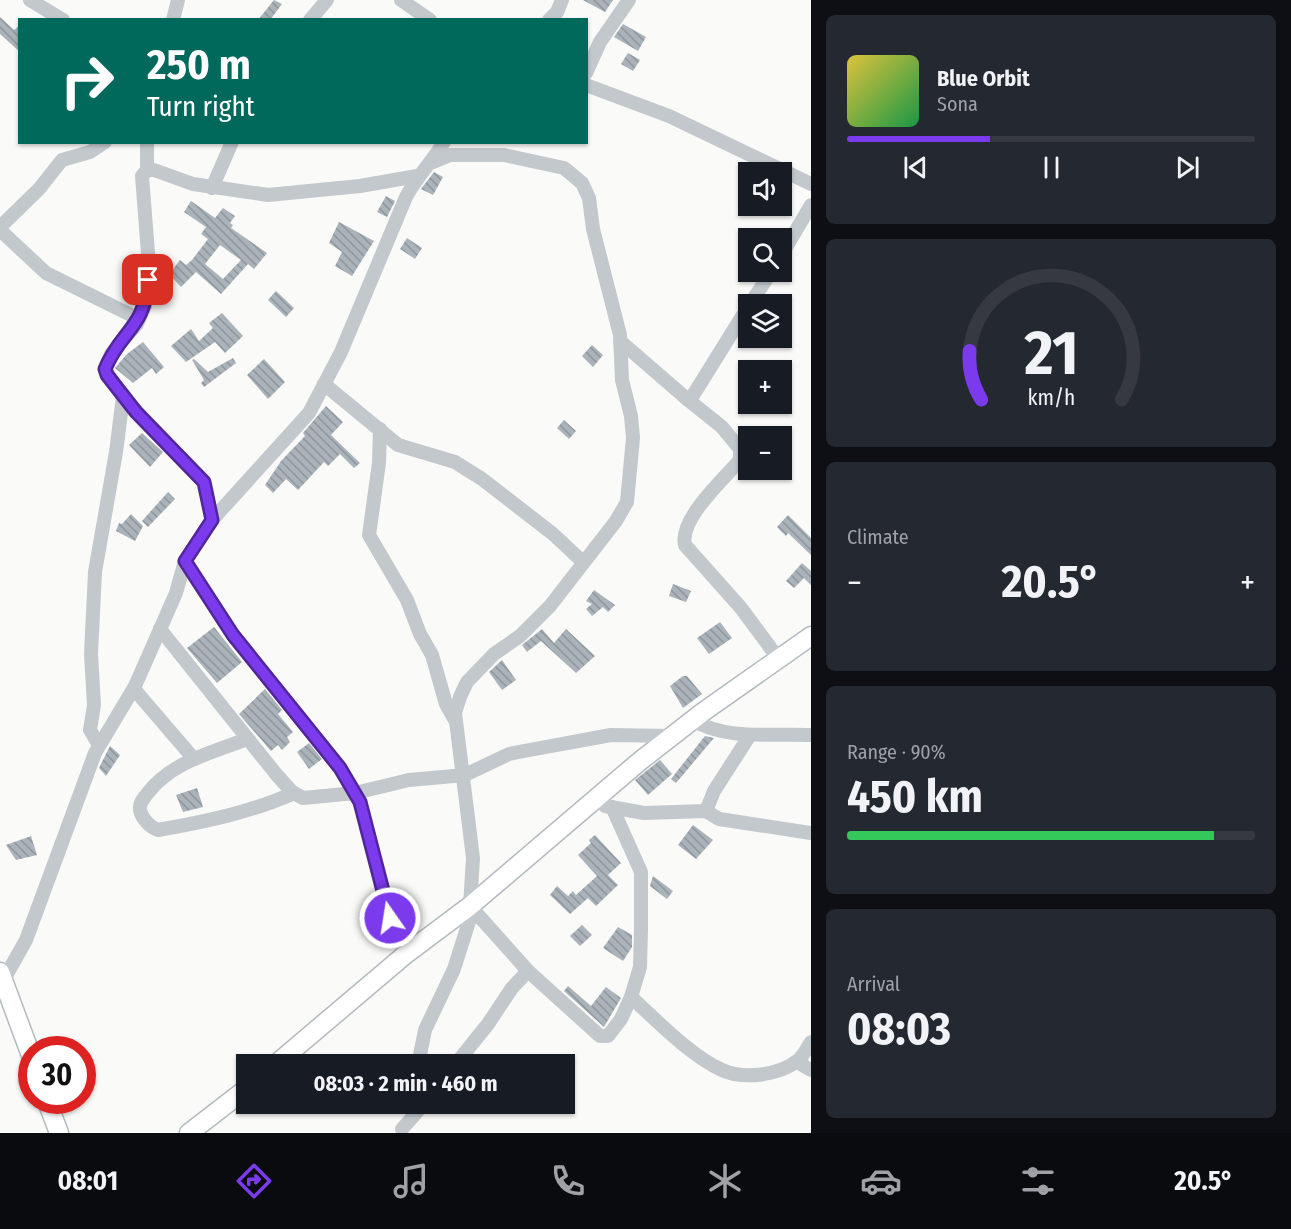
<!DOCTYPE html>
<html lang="en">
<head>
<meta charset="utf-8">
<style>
  :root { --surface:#171b24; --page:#242831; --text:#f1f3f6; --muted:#9ea1a6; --line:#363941; --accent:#7c3aed }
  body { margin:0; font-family:"Fira Sans Condensed",sans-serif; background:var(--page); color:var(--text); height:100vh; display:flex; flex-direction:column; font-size:22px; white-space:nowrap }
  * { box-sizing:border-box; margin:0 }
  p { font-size:20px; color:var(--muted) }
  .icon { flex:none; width:33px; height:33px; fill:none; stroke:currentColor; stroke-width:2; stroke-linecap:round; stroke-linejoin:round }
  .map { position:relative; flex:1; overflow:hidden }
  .drawer { display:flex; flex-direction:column; gap:15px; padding:15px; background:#0d0f14; width:480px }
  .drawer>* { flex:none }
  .top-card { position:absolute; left:18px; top:18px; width:570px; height:126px; border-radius:0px; box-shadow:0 2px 4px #0004; background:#00695c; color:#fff; overflow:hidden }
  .buttons { position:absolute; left:738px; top:162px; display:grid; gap:12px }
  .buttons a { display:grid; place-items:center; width:54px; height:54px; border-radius:0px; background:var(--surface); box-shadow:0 2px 4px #0004; font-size:30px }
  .speed { position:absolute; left:18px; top:1036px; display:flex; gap:12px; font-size:30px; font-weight:700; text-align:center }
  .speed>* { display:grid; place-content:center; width:78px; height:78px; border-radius:50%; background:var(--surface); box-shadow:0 2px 4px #0004; line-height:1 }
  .speed .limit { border:9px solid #d22; background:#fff; color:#111 }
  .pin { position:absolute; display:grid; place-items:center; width:51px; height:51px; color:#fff; margin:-26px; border-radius:12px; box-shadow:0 3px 9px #0006 }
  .me { position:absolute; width:66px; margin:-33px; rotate:347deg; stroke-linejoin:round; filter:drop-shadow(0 0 4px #0008) }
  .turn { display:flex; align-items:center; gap:21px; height:126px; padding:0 30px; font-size:27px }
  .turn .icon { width:78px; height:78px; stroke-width:2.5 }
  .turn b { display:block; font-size:42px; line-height:51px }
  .big { font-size:45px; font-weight:700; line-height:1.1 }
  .drawer .tile { flex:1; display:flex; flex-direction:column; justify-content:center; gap:9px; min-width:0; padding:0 21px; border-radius:9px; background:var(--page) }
  .drawer .dial { align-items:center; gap:0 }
  .dial svg { height:156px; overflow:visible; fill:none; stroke:var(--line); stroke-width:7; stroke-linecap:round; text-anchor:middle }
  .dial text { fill:var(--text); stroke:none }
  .song { display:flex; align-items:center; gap:18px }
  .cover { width:72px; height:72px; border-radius:9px; background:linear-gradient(135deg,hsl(50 70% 55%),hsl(140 70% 35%)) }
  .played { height:6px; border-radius:3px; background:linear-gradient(90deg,var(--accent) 35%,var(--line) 35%) }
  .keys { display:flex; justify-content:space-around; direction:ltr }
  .heat { display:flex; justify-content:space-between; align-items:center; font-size:33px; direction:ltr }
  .charge { height:9px; border-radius:4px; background:linear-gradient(90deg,#34c759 90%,var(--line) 0) }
  .trip { position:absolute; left:236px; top:1054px; width:339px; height:60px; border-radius:0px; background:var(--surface); box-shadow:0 2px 4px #0004; font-weight:700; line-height:60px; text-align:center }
  .dock { display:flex; height:96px; justify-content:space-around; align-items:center; background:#090b0e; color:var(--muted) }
  .dock .icon { width:42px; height:42px }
  .dock .on { color:var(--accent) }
  .dock b { font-size:27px; color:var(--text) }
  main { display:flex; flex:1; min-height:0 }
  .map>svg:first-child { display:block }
  .building { fill:url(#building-back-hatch); fill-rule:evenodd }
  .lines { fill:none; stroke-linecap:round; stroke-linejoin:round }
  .secondary-casing { stroke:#b3babf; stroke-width:21 }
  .street { stroke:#c3c8cc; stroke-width:14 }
  .secondary { stroke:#fff; stroke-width:18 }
  .route-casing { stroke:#51269a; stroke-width:15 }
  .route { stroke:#7c3aed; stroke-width:10 }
</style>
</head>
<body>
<main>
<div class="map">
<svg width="811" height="1133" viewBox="0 0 811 1133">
  <defs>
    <pattern id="building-back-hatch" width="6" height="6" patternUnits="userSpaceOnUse" patternTransform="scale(1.5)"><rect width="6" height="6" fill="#aab3b9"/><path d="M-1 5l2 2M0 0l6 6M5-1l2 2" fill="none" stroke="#8e969c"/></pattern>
  </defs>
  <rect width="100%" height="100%" fill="#fafaf8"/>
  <g class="building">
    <path d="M274,0L282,4L270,20H258Z"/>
    <path d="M583,0H613L605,12Z"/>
    <path d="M0,17L14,30L20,25V52L0,34Z"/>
    <path d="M623,24L646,37L638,51L614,37Z"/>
    <path d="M628,53L640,60L633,71L621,64Z"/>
    <path d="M434,172L443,177L433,195L421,189Z"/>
    <path d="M386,196L395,201L387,217L377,212Z"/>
    <path d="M191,201L215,218L223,208L235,216L230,223L233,225L231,228L267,253L254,269L248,264L221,294L196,272L181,287L169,274L180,260L186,265L192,260L208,239L201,234L206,227L184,212ZM220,245L241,260L223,279L205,264Z"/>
    <path d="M339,222L374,241L352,276L335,266L342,252L329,243Z"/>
    <path d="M407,238L422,248L415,259L400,249Z"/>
    <path d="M276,291L294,308L286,317L268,300Z"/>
    <path d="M222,313L243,336L225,353L215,342L186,362L171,346L191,329L199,341L213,328L209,323Z"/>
    <path d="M143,342L164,367L156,374L152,368L133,383L115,368L127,354Z"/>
    <path d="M592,345L603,355L593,367L582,356Z"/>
    <path d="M233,358L236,363L204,387L201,383L204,380L192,360L194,359L208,372Z"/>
    <path d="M264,359L285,382L268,399L247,375Z"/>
    <path d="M326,406L343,422L331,435L360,463L354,468L340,454L328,466L324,462L298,490L286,479L273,493L265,485L281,461L305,436L303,433Z"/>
    <path d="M564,420L576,431L569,439L557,428Z"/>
    <path d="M142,433L163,452L150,467L129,445Z"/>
    <path d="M168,492L175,499L148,527L142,521Z"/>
    <path d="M131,514L143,526L135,541L116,531L119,523L122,524Z"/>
    <path d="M788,515L811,538V555L788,533L786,536L777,527Z"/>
    <path d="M802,563L811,571V585L804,578L794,588L786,581Z"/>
    <path d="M673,584L691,591L686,602L669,596Z"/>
    <path d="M594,590L615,605L608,612L603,607L592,616L586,609L592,604L586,601Z"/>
    <path d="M720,622L732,638L709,654L697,638Z"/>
    <path d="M214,627L242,662L217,683L187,648Z"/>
    <path d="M542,629L554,643L566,629L595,656L576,673L541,641L527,652L522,645Z"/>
    <path d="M502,660L516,680L502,690L489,672Z"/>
    <path d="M683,676H687L702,694L683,708L670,686Z"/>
    <path d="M265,689L282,710L278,714L293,732L287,737L290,742L282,750L278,745L271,751L239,714Z"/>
    <path d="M705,736L714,738L676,783L671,779Z"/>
    <path d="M309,743L322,759L309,769L297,752Z"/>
    <path d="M110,746L120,755L106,776L99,768Z"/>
    <path d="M660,760L672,774L648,795L635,780Z"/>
    <path d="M197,788L203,807L183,812L176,795Z"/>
    <path d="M693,825L713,840L696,859L678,845Z"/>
    <path d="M595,835L621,863L608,875L618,885L596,906L588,898L570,914L550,895L557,886L568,896L573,891L576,895L597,876L578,855L591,843L589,840Z"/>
    <path d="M31,836L37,855L16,860L6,845Z"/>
    <path d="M653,876L673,891L667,899L650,886Z"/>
    <path d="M582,925L592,935L580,946L570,936Z"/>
    <path d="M618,927L632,935V947L623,961L603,948Z"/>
    <path d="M568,986L591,1006L606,987L621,998L604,1027L564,991Z"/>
  </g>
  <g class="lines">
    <defs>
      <g id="secondary">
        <path d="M0,972L32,1058"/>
        <path d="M275,1065L406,954L470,906L640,761L703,712L811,636"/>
        <path d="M47,1101L59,1133"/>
        <path d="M189,1133L246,1089"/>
      </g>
    </defs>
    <use href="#secondary" class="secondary-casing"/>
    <g class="street">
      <path d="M30,0L63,20"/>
      <path d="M401,0L430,20"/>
      <path d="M173,20L178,0"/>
      <path d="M310,20L327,0"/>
      <path d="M549,20L557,12L562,0"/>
      <path d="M586,73L600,42L629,0"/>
      <path d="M586,85L669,116L811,184"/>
      <path d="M433,162L450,155H504L564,168L582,183L589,198L593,229L620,335L622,380L631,416L633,438L627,502L616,521L550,606L520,636L494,654L467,682L460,697L455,713L473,858L470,906L528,971L600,1036H608L621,1019L631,997L640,967L641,929V872L612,807"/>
      <path d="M147,170V142"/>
      <path d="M212,188L232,142"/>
      <path d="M0,227L39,189L62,160L90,152L105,142"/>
      <path d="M0,230L46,273L139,319"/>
      <path d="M782,254L811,205"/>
      <path d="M750,304L771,272"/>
      <path d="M620,341L687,399L692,397L748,307"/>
      <path d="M324,384L398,445L455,462L482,479L553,534L583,562"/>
      <path d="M687,399L722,427L740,449V460C723,480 679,519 685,545L741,608L778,658"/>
      <path d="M380,429L379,463L369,535L407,600L420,634L432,655L446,704L455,720"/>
      <path d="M212,520L204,482L123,397L105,369L111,354L137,324L145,306L149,266L142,176L147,170H154L193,184L268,195L360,186L417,176"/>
      <path d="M185,561L233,635L340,768L360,802L390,917L406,954"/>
      <path d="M160,629L276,774L292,792L303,798L355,793L409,780L465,775L509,754L524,751L611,735L672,736"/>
      <path d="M134,689L194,759"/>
      <path d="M692,720C729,741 770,733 811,735"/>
      <path d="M247,739C211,753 171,762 147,794C143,799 139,803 140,810C142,819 150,827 158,830C204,822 252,812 294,793"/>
      <path d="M99,745L90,730L94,705L91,654L95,572L116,452L123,397"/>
      <path d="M605,806L644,813L706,811L719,819L811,833"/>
      <path d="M706,811L714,791L750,735"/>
      <path d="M3,981L26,940L95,753L135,686L176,593L185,561L212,520L309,413L341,352L406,197C417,176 432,162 444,142"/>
      <path d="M631,997C657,1021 691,1056 722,1070C744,1080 779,1075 797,1061C803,1057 807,1048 811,1042"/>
      <path d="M797,1062L811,1070"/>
      <path d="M418,1065L425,1030L454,969L473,909"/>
      <path d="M455,1065L488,1024L512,988L528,971"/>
      <path d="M402,1129L424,1104"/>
    </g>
    <use href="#secondary" class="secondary"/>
  </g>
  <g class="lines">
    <defs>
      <path id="route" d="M148,280C145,329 121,330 105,369L107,375L136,412L204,482L212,520L185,561L233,635L340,768L360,802L390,918"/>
    </defs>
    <use href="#route" class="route-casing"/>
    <use href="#route" class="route"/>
  </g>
</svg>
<div class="buttons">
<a><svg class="icon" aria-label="sound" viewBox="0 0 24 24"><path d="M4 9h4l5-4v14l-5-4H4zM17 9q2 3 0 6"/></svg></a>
<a><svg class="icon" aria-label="search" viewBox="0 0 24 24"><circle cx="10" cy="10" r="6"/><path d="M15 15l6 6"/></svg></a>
<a><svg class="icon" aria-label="layers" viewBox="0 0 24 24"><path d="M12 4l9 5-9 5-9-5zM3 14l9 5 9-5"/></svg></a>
<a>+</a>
<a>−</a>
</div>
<div class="speed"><div class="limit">30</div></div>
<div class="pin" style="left:148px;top:280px;background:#d93025"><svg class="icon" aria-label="arrive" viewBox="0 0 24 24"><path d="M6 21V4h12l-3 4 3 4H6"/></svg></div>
<svg class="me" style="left:390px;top:918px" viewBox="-20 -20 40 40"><circle r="17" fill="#7c3aed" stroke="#fff" stroke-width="3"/><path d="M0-11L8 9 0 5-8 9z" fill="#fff"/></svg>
<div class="trip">08:03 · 2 min · 460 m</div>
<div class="top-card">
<div class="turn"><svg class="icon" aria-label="right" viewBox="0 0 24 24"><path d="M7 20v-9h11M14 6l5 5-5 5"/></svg><div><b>250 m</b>Turn right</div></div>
</div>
</div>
<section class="drawer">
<div class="tile">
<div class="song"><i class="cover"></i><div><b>Blue Orbit</b><p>Sona</p></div></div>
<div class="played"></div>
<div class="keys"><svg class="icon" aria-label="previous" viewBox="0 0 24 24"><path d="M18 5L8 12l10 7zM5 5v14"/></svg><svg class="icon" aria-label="pause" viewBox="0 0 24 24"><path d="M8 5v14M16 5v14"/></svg><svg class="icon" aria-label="next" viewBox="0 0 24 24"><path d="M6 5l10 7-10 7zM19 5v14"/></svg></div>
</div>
<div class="tile dial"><svg viewBox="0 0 100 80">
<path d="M14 69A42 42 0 1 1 86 69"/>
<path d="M14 69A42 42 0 0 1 8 44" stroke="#7c3aed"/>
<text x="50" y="56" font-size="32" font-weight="700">21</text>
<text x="50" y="72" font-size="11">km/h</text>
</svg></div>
<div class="tile"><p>Climate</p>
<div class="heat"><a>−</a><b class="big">20.5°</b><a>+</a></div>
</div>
<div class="tile"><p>Range · 90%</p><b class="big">450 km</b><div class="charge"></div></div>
<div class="tile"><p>Arrival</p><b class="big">08:03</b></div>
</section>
</main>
<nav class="dock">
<b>08:01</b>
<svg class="icon on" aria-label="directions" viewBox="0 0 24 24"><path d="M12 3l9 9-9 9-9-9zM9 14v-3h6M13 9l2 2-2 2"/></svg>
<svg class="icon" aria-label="music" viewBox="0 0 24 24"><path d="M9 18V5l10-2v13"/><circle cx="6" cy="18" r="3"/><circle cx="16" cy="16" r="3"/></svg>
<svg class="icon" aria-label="phone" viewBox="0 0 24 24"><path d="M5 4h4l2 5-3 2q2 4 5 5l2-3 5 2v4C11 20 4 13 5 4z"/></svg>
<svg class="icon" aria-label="climate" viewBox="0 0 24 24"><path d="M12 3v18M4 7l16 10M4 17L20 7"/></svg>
<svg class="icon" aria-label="car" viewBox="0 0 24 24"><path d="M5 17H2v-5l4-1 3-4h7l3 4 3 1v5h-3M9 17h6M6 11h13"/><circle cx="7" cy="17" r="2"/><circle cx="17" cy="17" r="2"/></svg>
<svg class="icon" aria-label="filters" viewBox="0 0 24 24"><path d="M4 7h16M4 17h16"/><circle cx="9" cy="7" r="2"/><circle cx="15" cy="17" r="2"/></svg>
<b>20.5°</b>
</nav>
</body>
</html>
